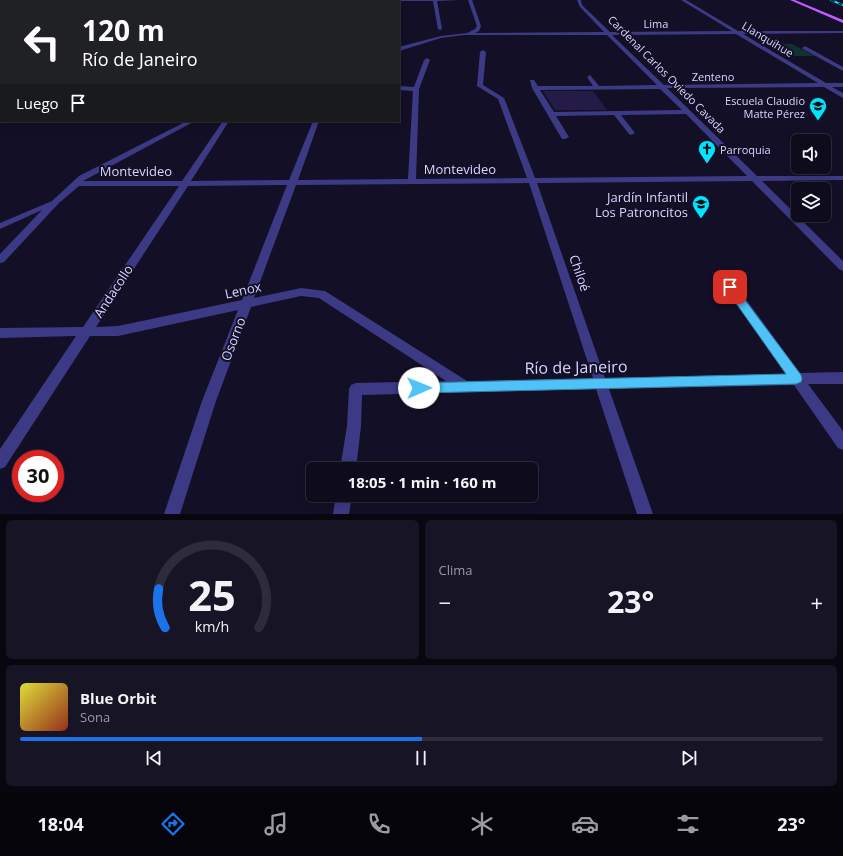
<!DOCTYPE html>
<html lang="es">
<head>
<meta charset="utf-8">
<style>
  :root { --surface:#0e0b1c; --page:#171425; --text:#f1f3f6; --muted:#9b9ba3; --line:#2e2b3b; --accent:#1a73e8 }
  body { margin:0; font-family:"Open Sans",sans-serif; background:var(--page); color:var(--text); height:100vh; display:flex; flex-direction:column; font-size:15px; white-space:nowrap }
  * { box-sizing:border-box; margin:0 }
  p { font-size:13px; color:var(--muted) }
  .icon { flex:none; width:22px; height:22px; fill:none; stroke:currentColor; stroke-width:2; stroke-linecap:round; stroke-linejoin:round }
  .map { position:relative; height:514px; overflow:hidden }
  .details { display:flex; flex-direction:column; gap:6px; padding:6px; background:#08060f; flex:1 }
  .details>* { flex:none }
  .guide { position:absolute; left:0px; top:0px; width:400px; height:122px; box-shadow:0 2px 10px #0003,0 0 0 1px var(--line); background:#202124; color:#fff; overflow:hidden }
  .controls { position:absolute; left:791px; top:134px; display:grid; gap:8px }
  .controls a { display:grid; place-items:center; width:40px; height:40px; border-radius:6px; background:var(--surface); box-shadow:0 2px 10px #0003,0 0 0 1px var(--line); font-size:20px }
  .speed { position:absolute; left:12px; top:450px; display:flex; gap:8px; font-size:20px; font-weight:700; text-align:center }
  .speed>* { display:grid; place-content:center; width:52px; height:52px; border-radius:50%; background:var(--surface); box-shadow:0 2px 10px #0003,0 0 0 1px var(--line); line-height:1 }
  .speed .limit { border:6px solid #d22; background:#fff; color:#111 }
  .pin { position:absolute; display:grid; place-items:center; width:34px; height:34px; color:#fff; margin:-17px; border-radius:8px; box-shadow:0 2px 6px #0006 }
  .me { position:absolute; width:44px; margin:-22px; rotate:89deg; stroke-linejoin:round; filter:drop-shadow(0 0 3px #0008) }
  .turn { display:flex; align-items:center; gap:14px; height:84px; padding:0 16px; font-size:18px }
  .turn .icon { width:52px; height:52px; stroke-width:2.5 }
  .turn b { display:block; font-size:28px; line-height:34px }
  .then { display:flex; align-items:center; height:38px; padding:0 16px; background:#0003; gap:8px; font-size:15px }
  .big { font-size:30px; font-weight:700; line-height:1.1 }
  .details .widget { flex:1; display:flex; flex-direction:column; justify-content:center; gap:6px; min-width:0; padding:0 14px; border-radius:6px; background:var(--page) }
  .details .dial { align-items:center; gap:0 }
  .dial svg { height:104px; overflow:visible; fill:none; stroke:var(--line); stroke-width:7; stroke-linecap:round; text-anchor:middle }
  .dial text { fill:var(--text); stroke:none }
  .song { display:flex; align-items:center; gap:12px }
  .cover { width:48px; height:48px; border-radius:6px; background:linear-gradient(135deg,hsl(60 70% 55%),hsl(10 70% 35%)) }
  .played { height:4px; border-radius:2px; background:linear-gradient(90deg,var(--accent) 50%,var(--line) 50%) }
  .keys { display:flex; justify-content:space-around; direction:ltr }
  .heat { display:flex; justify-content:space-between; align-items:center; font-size:22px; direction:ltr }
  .details .tiles { flex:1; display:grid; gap:6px; grid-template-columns:1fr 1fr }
  .widget:last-child { grid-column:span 2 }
  .trip { position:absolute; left:306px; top:462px; width:232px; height:40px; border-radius:6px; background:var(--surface); box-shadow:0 2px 10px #0003,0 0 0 1px var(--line); font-weight:700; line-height:40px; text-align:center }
  .menu { display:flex; height:64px; justify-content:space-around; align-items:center; background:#06040b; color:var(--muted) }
  .menu .icon { width:28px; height:28px }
  .menu .on { color:var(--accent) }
  .menu b { font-size:18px; color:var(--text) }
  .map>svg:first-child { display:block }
  .green { fill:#12302f }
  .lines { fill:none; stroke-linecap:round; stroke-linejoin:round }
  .stream { stroke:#0a1f44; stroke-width:2 }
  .building { fill:#241b47 }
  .minor { fill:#3d3a85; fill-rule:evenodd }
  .major { fill:#c25bff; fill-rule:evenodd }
  .rail-casing { stroke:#00e5ff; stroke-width:2 }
  .rail { stroke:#130f26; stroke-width:1.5; stroke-dasharray:4; stroke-linecap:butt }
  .route { fill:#4fc3f7; stroke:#337fa1 }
  .labels { text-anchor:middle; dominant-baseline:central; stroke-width:4; stroke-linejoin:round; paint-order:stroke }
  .far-street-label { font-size:11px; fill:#d9d4ff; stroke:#130f26 }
  .far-poi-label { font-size:11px; fill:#d9d4ff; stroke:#130f26; text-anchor:end }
  .street-label { font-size:13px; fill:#d9d4ff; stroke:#130f26 }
  .poi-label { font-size:13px; fill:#d9d4ff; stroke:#130f26; text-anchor:end }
  .near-street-label { font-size:16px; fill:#d9d4ff; stroke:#130f26 }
</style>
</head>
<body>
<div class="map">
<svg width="843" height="514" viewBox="0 0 843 514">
  <rect width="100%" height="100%" fill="#130f26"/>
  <path class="green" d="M773,44H792L815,56H795Z"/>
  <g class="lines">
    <path class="stream" d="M176,0L179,1"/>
  </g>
  <path class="building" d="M543,91H593L607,110H555Z"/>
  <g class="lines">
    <g class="minor">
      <path d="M223,0H297L298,1H222Z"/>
      <path d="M319,0H459L437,1L442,29L440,30L438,29L433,1H318Z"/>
      <path d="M468,0H472L481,26L479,31L475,33L604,32L580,7L577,0H581L582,5L610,32L732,31L681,0H686L738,31H843V33L743,34L826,83H843V87H832L843,93V98L824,87L667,88L757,176H843V180L762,181L843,261V271L839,269L752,181L537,183L605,378L786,374L717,275L718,272H726L800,373L843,372V384H808L843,431V450L838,448L794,385L609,389L653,514H637L596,389L362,395L361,426L356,469H340L347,426L349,389L351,385L356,383L446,381L319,298L301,296L251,307L216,401L180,514H164L202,401L238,310L118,336H90L5,467L0,469V449L76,336L0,338V328L83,327L179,186H79L59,203L4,262L0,263V254L42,210L0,229V223L52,201L79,176L187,121H195L83,181H182L223,121H229L191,181L289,180L313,121H319L298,180L408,179L413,91L399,90V86L414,87L424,60L427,58L430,60L419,89L416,179L527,178L498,99L477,86L480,52L483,50L486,52L483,85L504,98L535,178L747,176L686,114L621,115L635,133L631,135L629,134L614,115L556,116L569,137L565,139H562L532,88L530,80H534L538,86H593L587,77L590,75L599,86L657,85L607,35H464L441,38L399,51V47L441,36L467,33L475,29L477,26ZM736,34L818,83L664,85L612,35ZM660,89L682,110L554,112L540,90ZM529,183L593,378L467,381L325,291L301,288L254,298L296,185ZM287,185L242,300L118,326L96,327L188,186Z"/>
      <rect x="0" y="44" width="1" height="2"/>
      <path d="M805,46L843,67V71L803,49L802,48Z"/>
      <path d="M1,54V58L0,59V55Z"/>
      <path d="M0,91H1L0,96Z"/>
      <path d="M336,495H352L349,514H333Z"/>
    </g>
    <g class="major">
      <path d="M790,0H795L843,20V23Z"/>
      <rect x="0" y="78" width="1" height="4"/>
    </g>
    <defs>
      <path id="rail" d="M831,0L843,5"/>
    </defs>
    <use href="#rail" class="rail-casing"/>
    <use href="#rail" class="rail"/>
  </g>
  <path class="route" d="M730,283L733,284L801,375L802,379L801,382L796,384L419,393L415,392L413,388L415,384L419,383L786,374L726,289L725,287Z"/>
  <defs>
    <symbol id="school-pin" viewBox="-11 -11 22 30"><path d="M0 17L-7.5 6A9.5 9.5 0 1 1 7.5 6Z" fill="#00e5ff" stroke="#130f26"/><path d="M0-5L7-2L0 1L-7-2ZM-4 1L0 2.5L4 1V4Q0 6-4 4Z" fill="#111"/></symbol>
    <symbol id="church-pin" viewBox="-11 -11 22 30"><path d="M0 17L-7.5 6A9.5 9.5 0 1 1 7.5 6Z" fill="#00e5ff" stroke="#130f26"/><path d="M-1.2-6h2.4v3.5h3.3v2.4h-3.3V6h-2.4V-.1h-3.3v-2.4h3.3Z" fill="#111"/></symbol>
  </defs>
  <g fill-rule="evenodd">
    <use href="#school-pin" x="808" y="96" width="20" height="27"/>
    <use href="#church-pin" x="697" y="139" width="20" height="27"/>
    <use href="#school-pin" x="691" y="194" width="20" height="27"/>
  </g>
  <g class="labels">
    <g class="far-street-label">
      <text x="656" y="23">Lima</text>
      <text transform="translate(768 39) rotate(31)">Llanquihue</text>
      <text transform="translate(667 74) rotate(45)">Cardenal Carlos Oviedo Cavada</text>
      <text x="713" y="76">Zenteno</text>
    </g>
    <g class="far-poi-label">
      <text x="805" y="100">Escuela Claudio<tspan x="805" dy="13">Matte Pérez</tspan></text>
      <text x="720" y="149" text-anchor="start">Parroquia</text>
    </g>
    <g class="street-label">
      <text x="460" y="169">Montevideo</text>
      <text x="136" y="171">Montevideo</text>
      <text transform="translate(580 273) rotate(71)">Chiloé</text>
      <text transform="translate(243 290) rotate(-12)">Lenox</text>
      <text transform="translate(113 291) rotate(-57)">Andacollo</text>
      <text transform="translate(233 339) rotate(-69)">Osorno</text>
    </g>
    <g class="poi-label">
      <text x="688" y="197">Jardín Infantil<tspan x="688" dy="15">Los Patroncitos</tspan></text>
    </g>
    <g class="near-street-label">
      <text transform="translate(576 367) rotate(-1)">Río de Janeiro</text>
    </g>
  </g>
</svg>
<div class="controls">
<a><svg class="icon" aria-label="sound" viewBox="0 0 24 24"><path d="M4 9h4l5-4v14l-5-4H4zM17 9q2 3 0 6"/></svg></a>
<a><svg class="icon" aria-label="layers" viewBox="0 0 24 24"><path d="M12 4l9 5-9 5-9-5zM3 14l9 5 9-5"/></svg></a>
</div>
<div class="speed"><div class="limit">30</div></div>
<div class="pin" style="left:730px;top:287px;background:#d93025"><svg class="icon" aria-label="arrive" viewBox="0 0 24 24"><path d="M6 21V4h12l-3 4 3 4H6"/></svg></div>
<svg class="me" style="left:419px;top:388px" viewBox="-20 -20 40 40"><circle r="19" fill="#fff"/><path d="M0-13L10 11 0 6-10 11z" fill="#4fc3f7"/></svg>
<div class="trip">18:05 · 1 min · 160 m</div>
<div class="guide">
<div class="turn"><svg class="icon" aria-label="left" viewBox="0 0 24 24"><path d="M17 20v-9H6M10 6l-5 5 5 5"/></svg><div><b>120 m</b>Río de Janeiro</div></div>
<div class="then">Luego<svg class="icon" aria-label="arrive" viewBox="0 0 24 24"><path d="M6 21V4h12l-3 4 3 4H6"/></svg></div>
</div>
</div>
<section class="details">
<div class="tiles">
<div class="widget dial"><svg viewBox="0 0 100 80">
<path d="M14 69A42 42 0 1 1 86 69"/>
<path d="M14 69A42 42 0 0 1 9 39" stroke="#1a73e8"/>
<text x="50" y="56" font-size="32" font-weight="700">25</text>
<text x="50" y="72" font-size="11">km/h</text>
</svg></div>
<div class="widget"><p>Clima</p>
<div class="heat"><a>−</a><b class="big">23°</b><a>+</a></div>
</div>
<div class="widget">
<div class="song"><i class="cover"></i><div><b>Blue Orbit</b><p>Sona</p></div></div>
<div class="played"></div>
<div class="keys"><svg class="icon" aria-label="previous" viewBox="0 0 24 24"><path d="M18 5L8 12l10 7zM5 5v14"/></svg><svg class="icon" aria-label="pause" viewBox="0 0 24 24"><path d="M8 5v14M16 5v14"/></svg><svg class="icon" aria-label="next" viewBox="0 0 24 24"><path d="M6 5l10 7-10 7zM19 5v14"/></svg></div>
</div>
</div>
</section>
<nav class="menu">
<b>18:04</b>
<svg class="icon on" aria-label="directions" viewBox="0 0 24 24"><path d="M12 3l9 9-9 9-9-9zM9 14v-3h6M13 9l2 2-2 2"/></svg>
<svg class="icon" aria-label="music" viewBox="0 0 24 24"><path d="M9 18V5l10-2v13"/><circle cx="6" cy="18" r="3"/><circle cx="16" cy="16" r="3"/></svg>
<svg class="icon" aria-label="phone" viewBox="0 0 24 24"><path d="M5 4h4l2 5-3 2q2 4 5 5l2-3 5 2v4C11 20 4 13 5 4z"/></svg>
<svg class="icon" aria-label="climate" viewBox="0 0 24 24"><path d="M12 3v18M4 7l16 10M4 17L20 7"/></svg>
<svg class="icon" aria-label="car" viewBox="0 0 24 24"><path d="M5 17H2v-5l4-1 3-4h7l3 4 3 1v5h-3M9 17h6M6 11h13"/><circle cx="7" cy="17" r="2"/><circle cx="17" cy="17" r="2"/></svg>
<svg class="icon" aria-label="filters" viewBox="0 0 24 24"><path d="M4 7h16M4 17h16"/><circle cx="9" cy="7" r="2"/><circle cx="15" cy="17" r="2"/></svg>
<b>23°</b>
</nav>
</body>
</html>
